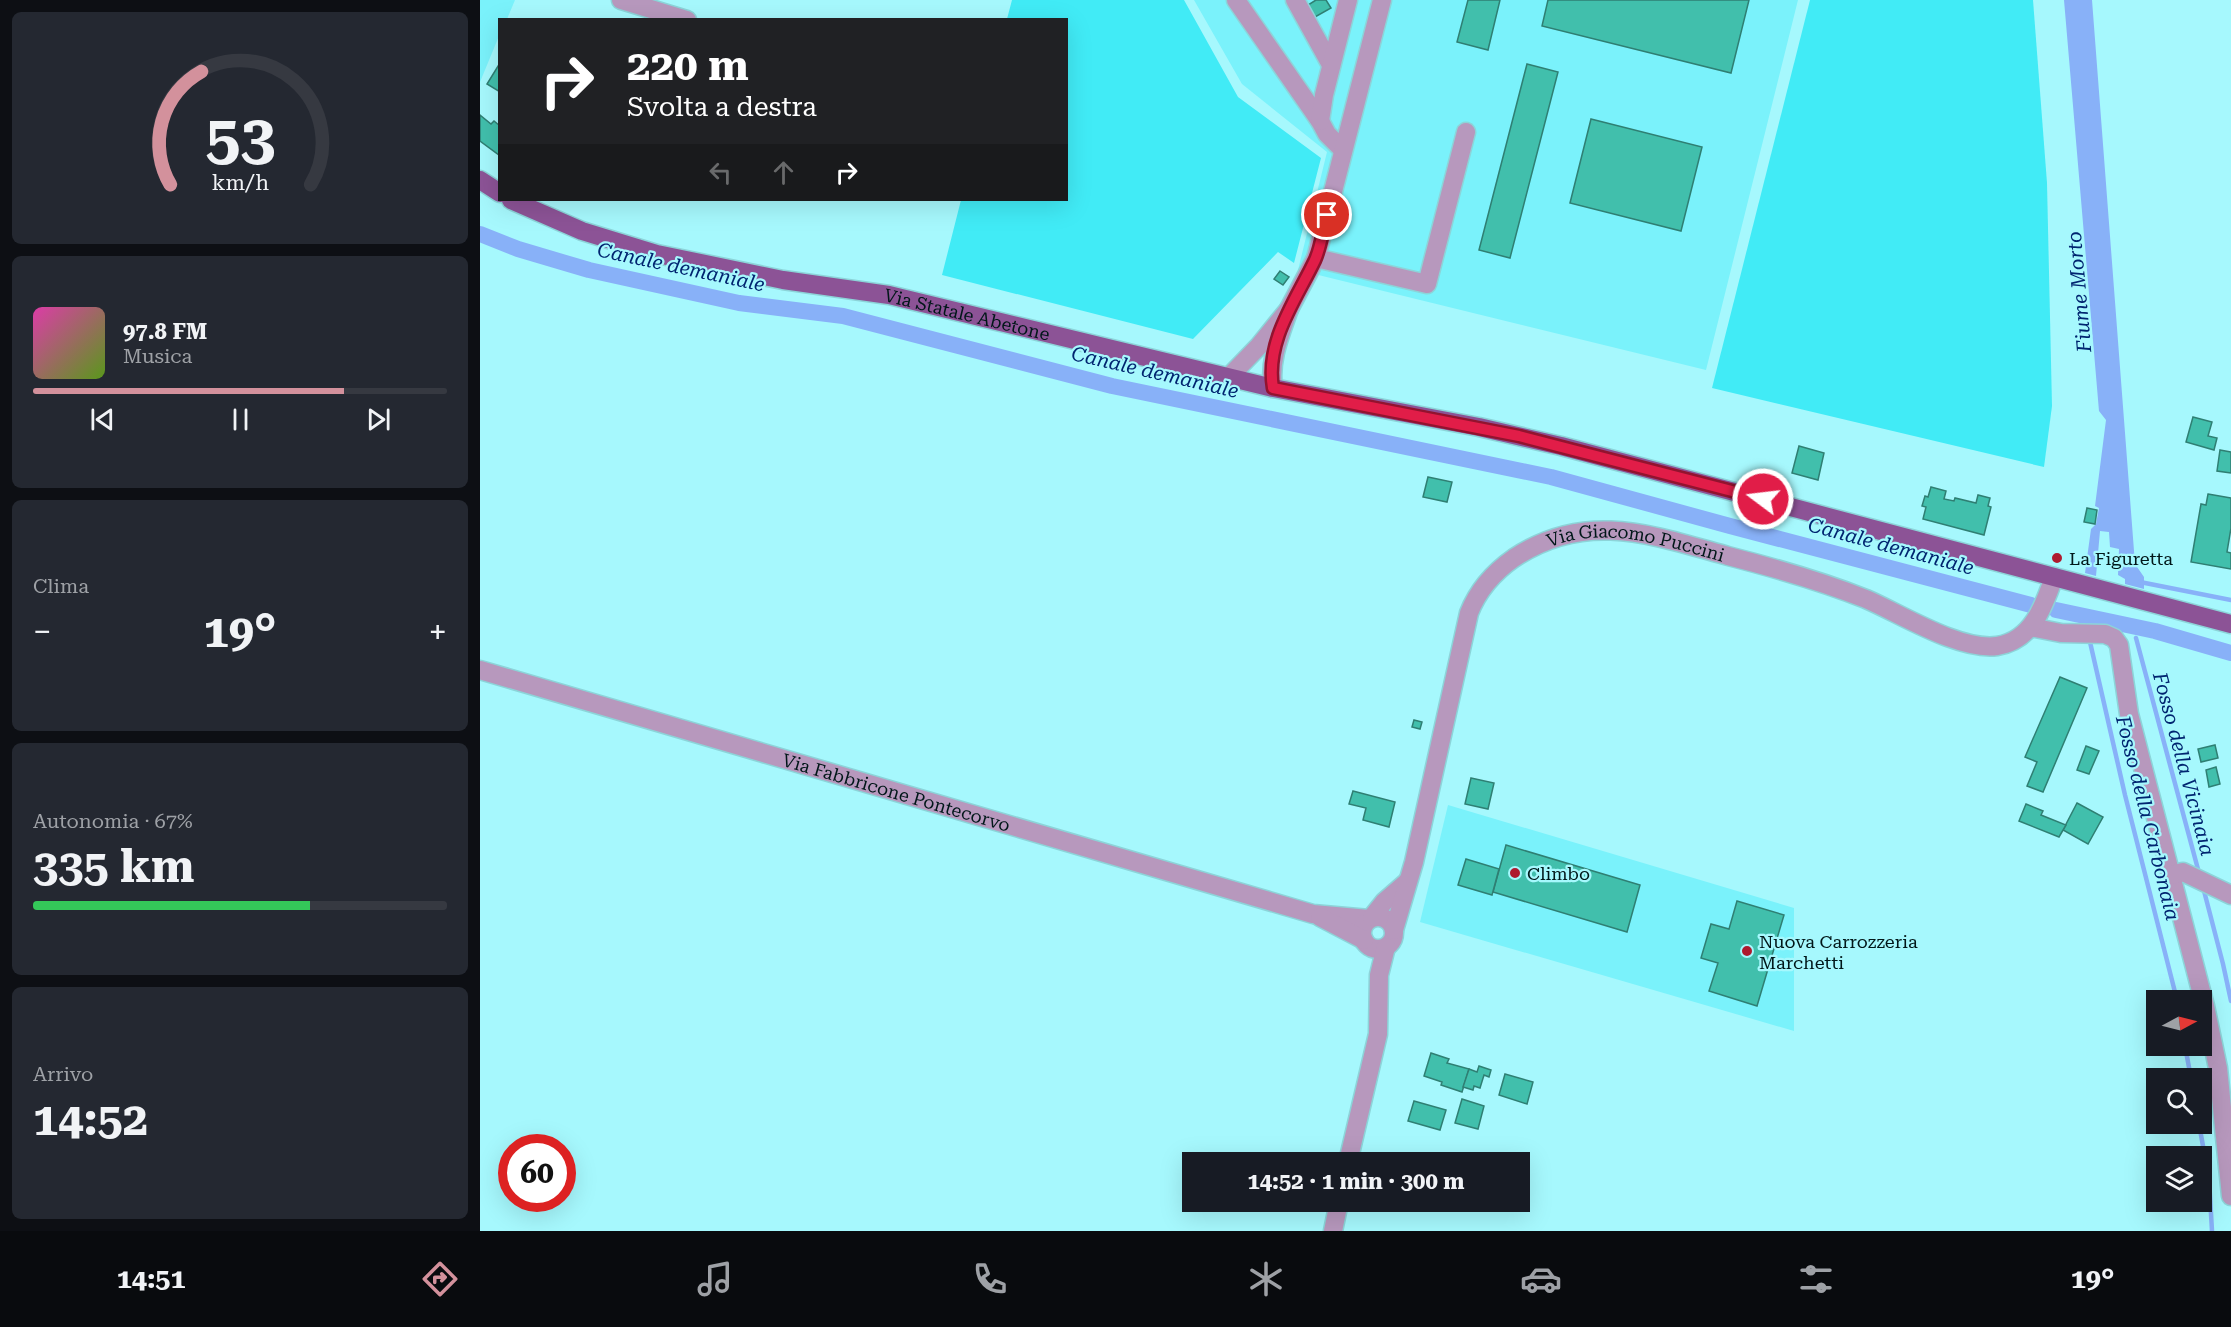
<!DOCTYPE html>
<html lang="it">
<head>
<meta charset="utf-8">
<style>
  :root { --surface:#171b24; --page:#242831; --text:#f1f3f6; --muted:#9ea1a6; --line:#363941; --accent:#d3919c }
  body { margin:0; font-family:"Roboto Serif",serif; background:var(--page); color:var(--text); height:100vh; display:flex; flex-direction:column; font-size:22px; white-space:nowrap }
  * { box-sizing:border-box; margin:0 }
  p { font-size:20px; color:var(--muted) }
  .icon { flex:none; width:33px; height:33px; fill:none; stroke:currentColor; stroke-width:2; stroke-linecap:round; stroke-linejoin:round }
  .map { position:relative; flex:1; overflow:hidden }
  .drawer { display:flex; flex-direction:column; gap:12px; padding:12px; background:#0d0f14; width:480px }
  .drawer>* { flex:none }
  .banner { position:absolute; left:18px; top:18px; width:570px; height:183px; border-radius:0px; box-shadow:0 6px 24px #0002; background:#202124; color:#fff; overflow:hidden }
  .needle { width:39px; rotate:83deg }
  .controls { position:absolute; left:1666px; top:990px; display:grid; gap:12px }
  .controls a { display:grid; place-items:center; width:66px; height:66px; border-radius:0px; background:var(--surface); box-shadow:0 6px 24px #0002; font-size:30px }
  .speed { position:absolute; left:18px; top:1134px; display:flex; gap:12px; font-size:30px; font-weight:700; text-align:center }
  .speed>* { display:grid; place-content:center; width:78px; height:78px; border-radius:50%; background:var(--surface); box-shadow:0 6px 24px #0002; line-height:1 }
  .speed .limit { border:9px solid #d22; background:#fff; color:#111 }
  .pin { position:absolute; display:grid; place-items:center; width:51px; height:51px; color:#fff; margin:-26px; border:3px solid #fff; border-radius:50%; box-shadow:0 2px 6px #0007 }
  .me { position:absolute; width:66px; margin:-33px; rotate:285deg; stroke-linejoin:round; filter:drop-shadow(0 0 4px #0008) }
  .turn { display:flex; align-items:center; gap:21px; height:126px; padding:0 30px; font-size:27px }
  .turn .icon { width:78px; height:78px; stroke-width:2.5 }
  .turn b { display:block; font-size:42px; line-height:51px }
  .lanes { display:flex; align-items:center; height:57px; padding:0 30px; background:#0003; justify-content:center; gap:30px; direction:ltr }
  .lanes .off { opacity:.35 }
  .big { font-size:45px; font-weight:700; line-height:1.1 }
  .drawer .widget { flex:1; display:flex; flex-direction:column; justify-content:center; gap:9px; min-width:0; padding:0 21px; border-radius:9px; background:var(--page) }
  .drawer .dial { align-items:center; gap:0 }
  .dial svg { height:156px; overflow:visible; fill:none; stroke:var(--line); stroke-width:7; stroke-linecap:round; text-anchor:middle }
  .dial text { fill:var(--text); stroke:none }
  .song { display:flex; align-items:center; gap:18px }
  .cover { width:72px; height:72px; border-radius:9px; background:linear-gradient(135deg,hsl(320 70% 55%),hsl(90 70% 35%)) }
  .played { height:6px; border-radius:3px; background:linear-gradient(90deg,var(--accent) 75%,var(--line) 75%) }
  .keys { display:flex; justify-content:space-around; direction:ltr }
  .heat { display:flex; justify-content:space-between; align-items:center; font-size:33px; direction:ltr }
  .charge { height:9px; border-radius:4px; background:linear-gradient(90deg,#34c759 67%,var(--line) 0) }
  .trip { position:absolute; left:702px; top:1152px; width:348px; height:60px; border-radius:0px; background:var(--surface); box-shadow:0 6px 24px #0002; font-weight:700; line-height:60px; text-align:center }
  .tabs { display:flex; height:96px; justify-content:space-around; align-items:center; background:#090b0e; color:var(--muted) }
  .tabs .icon { width:42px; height:42px }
  .tabs .selected { color:var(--accent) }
  .tabs b { font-size:27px; color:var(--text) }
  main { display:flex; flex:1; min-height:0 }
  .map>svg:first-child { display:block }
  .built { fill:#7af2fb }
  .green { fill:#41ebf6 }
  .water { fill:#88b1f8 }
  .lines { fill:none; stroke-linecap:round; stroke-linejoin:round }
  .stream { stroke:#88b1f8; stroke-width:4.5 }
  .canal { stroke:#88b1f8; stroke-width:16 }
  .building { fill:#41bfac; stroke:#2f7f73; stroke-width:1.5 }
  .minor-casing { stroke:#8cd4d9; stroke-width:21 }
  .major-casing { stroke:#8cd4d9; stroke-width:21 }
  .minor { stroke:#b798bd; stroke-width:18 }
  .major { stroke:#8c5396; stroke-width:18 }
  .route-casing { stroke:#92132f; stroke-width:15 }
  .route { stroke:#e11d48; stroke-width:10 }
  .poi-dot { fill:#ae1a2e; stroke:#a6f8fd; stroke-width:2 }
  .labels { text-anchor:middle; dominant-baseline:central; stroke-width:4.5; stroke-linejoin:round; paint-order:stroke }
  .street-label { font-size:18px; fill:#011719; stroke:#a6f8fd }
  .poi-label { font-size:18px; fill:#011719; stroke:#a6f8fd; text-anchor:start }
  .water-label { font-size:20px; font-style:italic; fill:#002570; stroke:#a6f8fd }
</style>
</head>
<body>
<main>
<section class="drawer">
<div class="widget dial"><svg viewBox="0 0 100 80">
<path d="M14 69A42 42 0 1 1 86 69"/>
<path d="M14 69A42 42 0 0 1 30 11" stroke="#d3919c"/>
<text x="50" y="56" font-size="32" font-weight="700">53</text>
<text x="50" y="72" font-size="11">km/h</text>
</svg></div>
<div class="widget">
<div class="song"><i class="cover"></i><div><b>97.8 FM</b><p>Musica</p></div></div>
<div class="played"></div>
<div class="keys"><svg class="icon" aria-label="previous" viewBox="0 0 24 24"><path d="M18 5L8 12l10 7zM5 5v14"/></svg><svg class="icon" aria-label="pause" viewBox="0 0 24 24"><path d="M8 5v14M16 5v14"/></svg><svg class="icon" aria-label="next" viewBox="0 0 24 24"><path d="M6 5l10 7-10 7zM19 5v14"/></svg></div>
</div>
<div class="widget"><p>Clima</p>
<div class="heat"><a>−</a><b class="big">19°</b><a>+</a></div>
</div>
<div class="widget"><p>Autonomia · 67%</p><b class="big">335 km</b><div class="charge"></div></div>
<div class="widget"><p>Arrivo</p><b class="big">14:52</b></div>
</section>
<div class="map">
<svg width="1751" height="1231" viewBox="0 0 1751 1231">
  <rect width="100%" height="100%" fill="#a6f8fd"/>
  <g class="built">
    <path d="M0,0H35L27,19L20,20L19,36L0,82Z"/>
    <path d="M714,0H1318L1226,370L818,270L847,152L762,84Z"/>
    <path d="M968,805L1314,908V1031L940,922Z"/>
  </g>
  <g class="green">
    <path d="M532,0H704L758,97L841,158L814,263L798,252L713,339L462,275L481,200H586V20L527,19Z"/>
    <path d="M1330,0H1553L1567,183L1572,406L1564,467L1232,388Z"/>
  </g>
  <path class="water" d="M1584,0H1612L1655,564L1664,577V589L1645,584V579L1638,575L1639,549L1630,547L1629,532L1620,531L1616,576L1605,573L1611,529L1616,524L1619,508L1615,506L1626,420L1619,411Z"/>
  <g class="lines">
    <g class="stream">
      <path d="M1660,582L1751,600"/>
      <path d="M1656,638L1719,873"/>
      <path d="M1610,642L1645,795L1697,1000"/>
      <path d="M1723,887L1743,964L1751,1001"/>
      <path d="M1705,1046L1711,1078"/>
      <path d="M1719,1124L1729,1179L1732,1231"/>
    </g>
    <g class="canal">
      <path d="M0,234L38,249L109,270L259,303L363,316L632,386L1071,477L1250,526L1551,605"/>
      <path d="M1576,610L1675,631L1751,653"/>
    </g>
  </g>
  <g class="building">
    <path d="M836,0H846L851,8L835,17L828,5Z"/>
    <path d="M988,0H1020L1008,50L977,42Z"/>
    <path d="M1068,0H1269L1251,73L1062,26Z"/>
    <path d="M20,63V92L7,84Z"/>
    <path d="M1047,64L1078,72L1030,258L999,250Z"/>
    <path d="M0,115L11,124L14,121L20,126L19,155L0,141Z"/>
    <path d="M1111,119L1222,147L1201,231L1090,203Z"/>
    <path d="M800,271L809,277L803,285L794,279Z"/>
    <path d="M1713,417L1732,422L1728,436L1737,438L1734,450L1706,442Z"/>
    <path d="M1319,446L1344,453L1338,480L1312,473Z"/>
    <path d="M1740,450L1751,452V473L1737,471Z"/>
    <path d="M948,477L972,482L967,502L943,497Z"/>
    <path d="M1451,487L1466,491L1464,499L1474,501L1475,498L1496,503L1498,495L1510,498L1508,506L1511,507L1504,535L1443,519L1446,507L1442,506L1445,496L1448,497Z"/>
    <path d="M1728,494L1751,498V528L1747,552L1751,553V569L1711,562L1721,504L1726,505Z"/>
    <path d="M1607,508L1617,510L1615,524L1604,522Z"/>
    <path d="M1580,677L1607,688L1563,792L1547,786L1557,762L1545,757Z"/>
    <path d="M934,720L942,722L940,729L932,727Z"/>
    <path d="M1735,745L1738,758L1721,762L1718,749Z"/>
    <path d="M1606,746L1619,751L1609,774L1597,770Z"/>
    <path d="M1736,767L1740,784L1729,787L1726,770Z"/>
    <path d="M991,778L1014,783L1008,809L985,804Z"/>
    <path d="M873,791L915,802L909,827L883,820L886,808L869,804Z"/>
    <path d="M1597,803L1623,817L1608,844L1583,830Z"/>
    <path d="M1546,804L1563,811L1561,815L1586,825L1579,837L1539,821Z"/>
    <path d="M1026,845L1160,885L1147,932L1013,892Z"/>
    <path d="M986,859L1019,869L1012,895L978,885Z"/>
    <path d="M1257,901L1304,915L1277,1006L1229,991L1238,963L1221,958L1231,924L1249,929Z"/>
    <path d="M951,1053L969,1059L967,1063L989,1069L982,1092L961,1085L962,1082L944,1076Z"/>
    <path d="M999,1066L1011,1070L1009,1077L1004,1075L1000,1088L994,1086L993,1090L983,1087L989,1069L997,1072Z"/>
    <path d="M1025,1074L1053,1082L1047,1104L1019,1095Z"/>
    <path d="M982,1099L1004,1106L998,1129L975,1123Z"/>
    <path d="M934,1101L966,1110L960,1130L928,1121Z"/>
  </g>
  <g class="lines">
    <defs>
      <g id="minor">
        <path d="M141,0L207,20"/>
        <path d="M756,0L840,121L847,134L863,150"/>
        <path d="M815,0L851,65"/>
        <path d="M840,121L844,95L868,0"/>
        <path d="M836,258L947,284L986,132"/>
        <path d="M809,309L836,258L902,0"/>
        <path d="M748,378L779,346L809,309C800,335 789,360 793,388"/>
        <path d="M1551,627L1581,633L1625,634L1634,638L1639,645L1649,714L1725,1006L1738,1068L1751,1196"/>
        <path id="s1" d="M0,670L833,914L889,919"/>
        <path d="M1692,875L1703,872L1751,895"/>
        <circle cx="898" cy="933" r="16"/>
        <path d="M840,917L884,940"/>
        <path d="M892,917L904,902L927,882"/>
        <path id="s2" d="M914,930L934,862L989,613C998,590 1014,572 1034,558C1106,510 1172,535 1248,556C1295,568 1341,581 1386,599C1421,614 1479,651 1517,646C1552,641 1564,606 1574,577"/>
        <path d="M868,1162L898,1034L899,975L906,947"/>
        <path d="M853,1231L859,1202"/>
      </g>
      <g id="major">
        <path d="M0,180L20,193"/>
        <path id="s3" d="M31,200L102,231L177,254L303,280L409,295L793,388L999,427L1081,446L1751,624"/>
      </g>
    </defs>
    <use href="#minor" class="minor-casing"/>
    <use href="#major" class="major-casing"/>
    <use href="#minor" class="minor"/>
    <use href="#major" class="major"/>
  </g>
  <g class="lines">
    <defs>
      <path id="route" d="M847,215C843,229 841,247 835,260C816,300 785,341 793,388L1039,436L1283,499"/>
    </defs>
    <use href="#route" class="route-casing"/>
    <use href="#route" class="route"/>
  </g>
  <g class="poi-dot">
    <circle cx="1577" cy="558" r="6"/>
    <circle cx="1035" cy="873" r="6"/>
    <circle cx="1267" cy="951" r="6"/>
  </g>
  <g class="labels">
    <g class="street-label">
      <text stroke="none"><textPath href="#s3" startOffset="472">Via Statale Abetone</textPath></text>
      <text stroke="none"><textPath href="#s2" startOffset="526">Via Giacomo Puccini</textPath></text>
      <text stroke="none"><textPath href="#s1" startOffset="434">Via Fabbricone Pontecorvo</textPath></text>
    </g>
    <g class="poi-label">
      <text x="1589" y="558">La Figuretta</text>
      <text x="1047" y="873">Climbo</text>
      <text x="1279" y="941">Nuova Carrozzeria<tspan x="1279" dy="21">Marchetti</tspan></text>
    </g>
    <g class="water-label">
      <text transform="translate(201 267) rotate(12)">Canale demaniale</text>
      <text transform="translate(1599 292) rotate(-95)">Fiume Morto</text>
      <text transform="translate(675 372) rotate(13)">Canale demaniale</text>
      <text transform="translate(1411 546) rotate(15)">Canale demaniale</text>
      <text transform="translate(1704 764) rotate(75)">Fosso della Vicinaia</text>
      <text transform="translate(1668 818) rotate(76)">Fosso della Carbonaia</text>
    </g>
  </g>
</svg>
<div class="controls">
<a><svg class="needle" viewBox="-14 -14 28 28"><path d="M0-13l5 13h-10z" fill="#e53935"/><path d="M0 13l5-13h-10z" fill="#9ea1a6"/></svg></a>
<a><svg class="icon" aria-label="search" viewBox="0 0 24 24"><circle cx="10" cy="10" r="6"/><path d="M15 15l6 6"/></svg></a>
<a><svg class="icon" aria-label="layers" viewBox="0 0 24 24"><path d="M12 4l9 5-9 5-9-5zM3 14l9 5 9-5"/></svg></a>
</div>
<div class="speed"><div class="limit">60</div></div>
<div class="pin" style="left:847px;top:215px;background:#d93025"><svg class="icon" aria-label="arrive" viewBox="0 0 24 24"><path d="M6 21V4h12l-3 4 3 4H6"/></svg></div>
<svg class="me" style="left:1283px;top:499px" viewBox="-20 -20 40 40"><circle r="17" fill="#e11d48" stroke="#fff" stroke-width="3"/><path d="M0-11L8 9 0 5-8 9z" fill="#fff"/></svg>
<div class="trip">14:52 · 1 min · 300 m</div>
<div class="banner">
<div class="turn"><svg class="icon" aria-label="right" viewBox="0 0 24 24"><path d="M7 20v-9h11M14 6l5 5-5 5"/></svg><div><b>220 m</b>Svolta a destra</div></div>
<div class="lanes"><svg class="icon off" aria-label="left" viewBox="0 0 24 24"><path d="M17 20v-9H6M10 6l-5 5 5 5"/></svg><svg class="icon off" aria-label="ahead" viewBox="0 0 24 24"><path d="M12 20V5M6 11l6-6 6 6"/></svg><svg class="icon" aria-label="right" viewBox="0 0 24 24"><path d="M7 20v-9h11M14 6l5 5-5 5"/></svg></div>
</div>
</div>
</main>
<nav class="tabs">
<b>14:51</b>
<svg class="icon selected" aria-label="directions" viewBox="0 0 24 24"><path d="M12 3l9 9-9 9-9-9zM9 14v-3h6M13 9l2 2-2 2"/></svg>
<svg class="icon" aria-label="music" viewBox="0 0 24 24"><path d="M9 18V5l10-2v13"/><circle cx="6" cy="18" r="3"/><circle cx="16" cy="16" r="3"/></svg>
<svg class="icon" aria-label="phone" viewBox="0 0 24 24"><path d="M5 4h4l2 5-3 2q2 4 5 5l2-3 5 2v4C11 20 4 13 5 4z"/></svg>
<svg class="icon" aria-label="climate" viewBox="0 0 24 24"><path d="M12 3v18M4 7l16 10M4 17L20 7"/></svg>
<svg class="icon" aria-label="car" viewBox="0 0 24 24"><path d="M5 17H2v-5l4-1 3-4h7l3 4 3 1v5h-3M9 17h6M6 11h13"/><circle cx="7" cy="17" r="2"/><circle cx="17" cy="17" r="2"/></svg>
<svg class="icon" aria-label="filters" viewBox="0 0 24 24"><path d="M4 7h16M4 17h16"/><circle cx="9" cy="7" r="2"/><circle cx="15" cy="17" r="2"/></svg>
<b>19°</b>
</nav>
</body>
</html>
